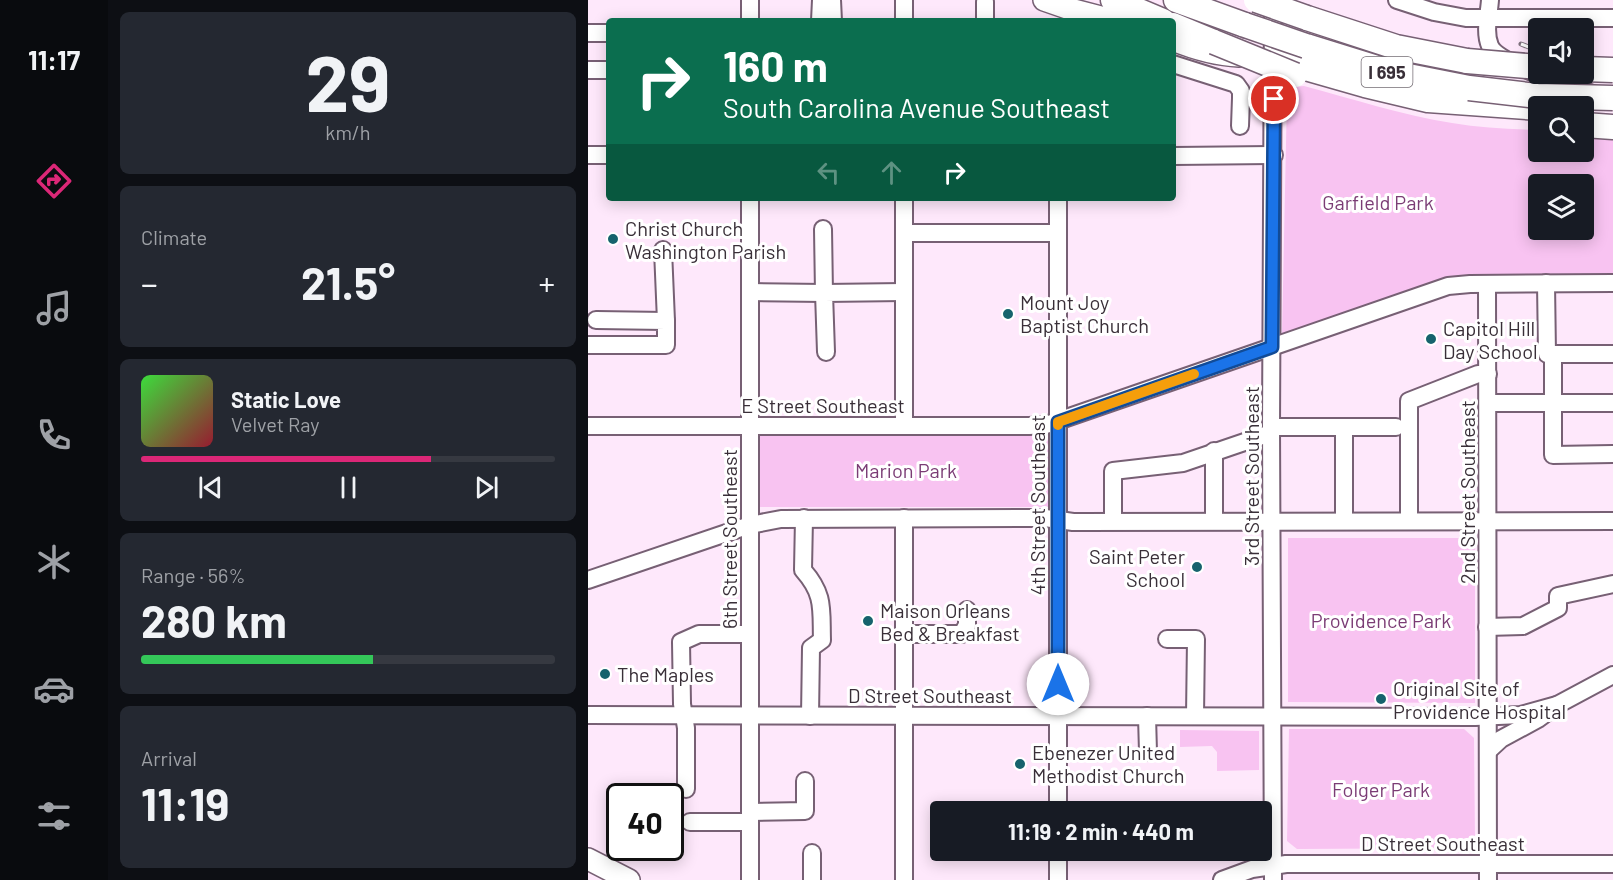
<!DOCTYPE html>
<html lang="en">
<head>
<meta charset="utf-8">
<style>
  :root { --surface:#171b24; --page:#242831; --text:#f1f3f6; --muted:#9ea1a6; --line:#363941; --accent:#db2777 }
  body { margin:0; font-family:Barlow,sans-serif; background:var(--page); color:var(--text); height:100vh; display:flex; flex-direction:column; font-size:22px; white-space:nowrap }
  * { box-sizing:border-box; margin:0 }
  p { font-size:20px; color:var(--muted) }
  .icon { flex:none; width:33px; height:33px; fill:none; stroke:currentColor; stroke-width:2; stroke-linecap:round; stroke-linejoin:round }
  .map { position:relative; flex:1; overflow:hidden }
  .drawer { display:flex; flex-direction:column; gap:12px; padding:12px; background:#0d0f14; width:480px }
  .drawer>* { flex:none }
  .top-card { position:absolute; left:18px; top:18px; width:570px; height:183px; border-radius:6px; box-shadow:0 3px 15px #0003; background:#0b6e4f; color:#fff; overflow:hidden }
  .controls { position:absolute; left:940px; top:18px; display:grid; gap:12px }
  .controls a { display:grid; place-items:center; width:66px; height:66px; border-radius:6px; background:var(--surface); box-shadow:0 3px 15px #0003; font-size:30px }
  .speed { position:absolute; left:18px; top:783px; display:flex; gap:12px; font-size:30px; font-weight:700; text-align:center }
  .speed>* { display:grid; place-content:center; width:78px; height:78px; border-radius:50%; background:var(--surface); box-shadow:0 3px 15px #0003; line-height:1 }
  .speed .limit { border:3px solid #111; border-radius:9px; background:#fff; color:#111 }
  .pin { position:absolute; display:grid; place-items:center; width:51px; height:51px; color:#fff; margin:-26px; border:3px solid #fff; border-radius:50%; box-shadow:0 2px 6px #0007 }
  .me { position:absolute; width:66px; margin:-33px; rotate:0deg; stroke-linejoin:round; filter:drop-shadow(0 0 4px #0008) }
  .turn { display:flex; align-items:center; gap:21px; height:126px; padding:0 18px; font-size:27px }
  .turn .icon { width:78px; height:78px; stroke-width:2.5 }
  .turn b { display:block; font-size:42px; line-height:51px }
  .lanes { display:flex; align-items:center; height:57px; padding:0 18px; background:#0003; justify-content:center; gap:30px; direction:ltr }
  .lanes .off { opacity:.35 }
  .big { font-size:45px; font-weight:700; line-height:1.1 }
  .drawer .widget { flex:1; display:flex; flex-direction:column; justify-content:center; gap:9px; min-width:0; padding:0 21px; border-radius:9px; background:var(--page) }
  .drawer .dial { align-items:center; gap:0 }
  .dial b { font-size:78px; line-height:1 }
  .song { display:flex; align-items:center; gap:18px }
  .cover { width:72px; height:72px; border-radius:9px; background:linear-gradient(135deg,hsl(120 70% 55%),hsl(350 70% 35%)) }
  .played { height:6px; border-radius:3px; background:linear-gradient(90deg,var(--accent) 70%,var(--line) 70%) }
  .keys { display:flex; justify-content:space-around; direction:ltr }
  .heat { display:flex; justify-content:space-between; align-items:center; font-size:33px; direction:ltr }
  .charge { height:9px; border-radius:4px; background:linear-gradient(90deg,#34c759 56%,var(--line) 0) }
  .trip { position:absolute; left:342px; top:801px; width:342px; height:60px; border-radius:6px; background:var(--surface); box-shadow:0 3px 15px #0003; font-weight:700; line-height:60px; text-align:center }
  main { display:flex; flex:1; min-height:0 }
  .tab-bar { display:flex; flex-direction:column; width:108px; justify-content:space-around; align-items:center; background:#090b0e; color:var(--muted) }
  .tab-bar .icon { width:42px; height:42px }
  .tab-bar .current { color:var(--accent) }
  .tab-bar b { font-size:27px; color:var(--text) }
  .map>svg:first-child { display:block }
  .green { fill:#f8c3f1; fill-rule:evenodd }
  .lines { fill:none; stroke-linecap:round; stroke-linejoin:round }
  .minor-casing { stroke:#776074; stroke-width:20 }
  .major-casing { stroke:#776074; stroke-width:24 }
  .highway-casing { stroke:#776074; stroke-width:27 }
  .minor { stroke:#fff; stroke-width:16 }
  .major { stroke:#fff; stroke-width:21 }
  .highway { stroke:#fff; stroke-width:24 }
  .rail-casing { stroke:#7f717e; stroke-width:5 }
  .rail { stroke:#fff; stroke-width:3; stroke-dasharray:9; stroke-linecap:butt }
  .highway-bridge-casing { stroke:#776074; stroke-width:27; stroke-linecap:butt }
  .highway-bridge { stroke:#fff; stroke-width:24 }
  .route-casing { stroke:#114b97; stroke-width:15 }
  .route { stroke:#1a73e8; stroke-width:10 }
  .slow { stroke:#f59e0b; stroke-width:10 }
  .poi-dot { fill:#16636d; stroke:#fff; stroke-width:2 }
  .labels { text-anchor:middle; dominant-baseline:central; stroke-width:6; stroke-linejoin:round; paint-order:stroke }
  .shield { fill:#fff; stroke:#746d74; stroke-width:1.5 }
  .shield-label { font-size:18px; font-weight:bold; fill:#392f38 }
  .park-label { font-size:20px; fill:#7b3c75; stroke:#fff }
  .poi-label { font-size:20px; fill:#392f38; stroke:#fff; text-anchor:start }
  .street-label { font-size:20px; fill:#392f38; stroke:#fff }
</style>
</head>
<body>
<main>
<nav class="tab-bar">
<b>11:17</b>
<svg class="icon current" aria-label="directions" viewBox="0 0 24 24"><path d="M12 3l9 9-9 9-9-9zM9 14v-3h6M13 9l2 2-2 2"/></svg>
<svg class="icon" aria-label="music" viewBox="0 0 24 24"><path d="M9 18V5l10-2v13"/><circle cx="6" cy="18" r="3"/><circle cx="16" cy="16" r="3"/></svg>
<svg class="icon" aria-label="phone" viewBox="0 0 24 24"><path d="M5 4h4l2 5-3 2q2 4 5 5l2-3 5 2v4C11 20 4 13 5 4z"/></svg>
<svg class="icon" aria-label="climate" viewBox="0 0 24 24"><path d="M12 3v18M4 7l16 10M4 17L20 7"/></svg>
<svg class="icon" aria-label="car" viewBox="0 0 24 24"><path d="M5 17H2v-5l4-1 3-4h7l3 4 3 1v5h-3M9 17h6M6 11h13"/><circle cx="7" cy="17" r="2"/><circle cx="17" cy="17" r="2"/></svg>
<svg class="icon" aria-label="filters" viewBox="0 0 24 24"><path d="M4 7h16M4 17h16"/><circle cx="9" cy="7" r="2"/><circle cx="15" cy="17" r="2"/></svg>
</nav>
<section class="drawer">
<div class="widget dial"><b>29</b><p>km/h</p></div>
<div class="widget"><p>Climate</p>
<div class="heat"><a>−</a><b class="big">21.5°</b><a>+</a></div>
</div>
<div class="widget">
<div class="song"><i class="cover"></i><div><b>Static Love</b><p>Velvet Ray</p></div></div>
<div class="played"></div>
<div class="keys"><svg class="icon" aria-label="previous" viewBox="0 0 24 24"><path d="M18 5L8 12l10 7zM5 5v14"/></svg><svg class="icon" aria-label="pause" viewBox="0 0 24 24"><path d="M8 5v14M16 5v14"/></svg><svg class="icon" aria-label="next" viewBox="0 0 24 24"><path d="M6 5l10 7-10 7zM19 5v14"/></svg></div>
</div>
<div class="widget"><p>Range · 56%</p><b class="big">280 km</b><div class="charge"></div></div>
<div class="widget"><p>Arrival</p><b class="big">11:19</b></div>
</section>
<div class="map">
<svg width="1025" height="880" viewBox="0 0 1025 880">
  <rect width="100%" height="100%" fill="#fee8fb"/>
  <g class="green">
    <path d="M716,86C765,99 814,115 864,123C893,128 922,129 951,130V152H996V132L1025,133V276L896,275L860,277L694,334L699,96L705,87ZM951,184H996V230H951Z"/>
    <rect x="172" y="434" width="291" height="73"/>
    <path d="M700,538H887V703L700,702Z"/>
    <path d="M701,729H876L886,738L887,841L878,848L709,849L699,841Z"/>
    <path d="M592,730L671,731V770L629,771V752L624,746L592,747Z"/>
  </g>
  <g class="lines">
    <defs>
      <g id="minor">
        <path d="M244,0L245,21"/>
        <path d="M809,0L846,12L878,18H1025"/>
        <path d="M902,0C901,15 896,32 902,46C910,64 981,85 1002,93"/>
        <path d="M162,21V0"/>
        <path d="M232,21L233,0"/>
        <path d="M316,21V0"/>
        <path d="M397,21V2"/>
        <path d="M0,33H21"/>
        <path d="M585,64L648,84L653,91V98L686,99"/>
        <path d="M0,70H21"/>
        <path d="M652,126L653,98"/>
        <path d="M0,155H21"/>
        <path d="M585,156L686,155"/>
        <path d="M316,198V426"/>
        <path d="M470,198V812"/>
        <path d="M316,233H470"/>
        <path d="M75,250L78,321"/>
        <path d="M958,283L959,354H1025"/>
        <path d="M899,284L900,880"/>
        <path d="M162,292L236,293L235,229"/>
        <path d="M0,345H78V321L8,320"/>
        <path d="M238,352L236,293L316,292"/>
        <path d="M965,354V455L1025,454"/>
        <path d="M900,403H1025"/>
        <path d="M0,426H441L458,425L860,286L882,284L1025,283"/>
        <path d="M683,427H808"/>
        <path d="M626,451V521"/>
        <path d="M216,518L215,570C237,595 233,609 234,640L223,648L222,716"/>
        <path d="M525,521V471L595,463L683,433"/>
        <path d="M756,521V427"/>
        <path d="M821,521V401L890,374H900"/>
        <path d="M0,580L162,525L193,519L457,518L485,522L1025,521"/>
        <path d="M899,627L935,626L970,608V596L1025,584"/>
        <path d="M316,634H374L379,625V610"/>
        <path d="M579,639H608L607,716"/>
        <path d="M0,715L887,717L933,715L969,705"/>
        <path d="M559,716L560,752"/>
        <path d="M900,751L913,739L950,719L969,705L1025,675"/>
        <path d="M98,789V728L94,704L93,642L111,634H162"/>
        <path d="M162,812L217,811V781"/>
        <path d="M102,822H162"/>
        <path d="M470,850V880"/>
        <path d="M224,853V880"/>
        <path d="M162,880V198"/>
        <path d="M316,880V518"/>
        <path d="M634,880L664,869L698,864H1025"/>
        <path d="M685,880L683,427L685,0"/>
      </g>
      <g id="major">
        <path d="M456,0L482,9L528,21"/>
        <path d="M585,40C607,49 627,55 651,56"/>
        <path d="M0,859L41,880"/>
      </g>
      <g id="highway">
        <path d="M525,0L575,21"/>
        <path d="M588,0L657,25"/>
        <path d="M719,18L808,47L879,61"/>
        <path d="M585,25L626,42"/>
        <path d="M718,46L805,73L881,88"/>
        <path d="M686,59L777,85L840,100L951,108"/>
        <path d="M996,125L1025,127"/>
      </g>
    </defs>
    <use href="#minor" class="minor-casing"/>
    <use href="#major" class="major-casing"/>
    <use href="#highway" class="highway-casing"/>
    <use href="#minor" class="minor"/>
    <use href="#major" class="major"/>
    <use href="#highway" class="highway"/>
    <defs>
      <g id="rail">
        <path d="M933,44L951,51"/>
        <path d="M996,59L1025,71"/>
      </g>
    </defs>
    <use href="#rail" class="rail-casing"/>
    <use href="#rail" class="rail"/>
    <defs>
      <g id="highway-bridge">
        <path d="M668,0L719,18"/>
        <path d="M657,25L718,46"/>
        <path d="M626,42L707,75"/>
        <path d="M879,61L951,67"/>
        <path d="M996,69L1025,70"/>
        <path d="M881,88L949,96L1025,98"/>
      </g>
    </defs>
    <use href="#highway-bridge" class="highway-bridge-casing"/>
    <use href="#highway-bridge" class="highway-bridge"/>
  </g>
  <g class="lines">
    <defs>
      <path id="route" d="M470,684V422L684,347L686,99"/>
    </defs>
    <use href="#route" class="route-casing"/>
    <use href="#route" class="route"/>
    <path class="slow" d="M470,425V422L606,374"/>
  </g>
  <g class="poi-dot">
    <circle cx="25" cy="239" r="6"/>
    <circle cx="420" cy="314" r="6"/>
    <circle cx="843" cy="339" r="6"/>
    <circle cx="609" cy="567" r="6"/>
    <circle cx="280" cy="621" r="6"/>
    <circle cx="17" cy="674" r="6"/>
    <circle cx="793" cy="699" r="6"/>
    <circle cx="432" cy="764" r="6"/>
  </g>
  <g class="labels">
    <rect class="shield" x="773.5" y="57" width="51" height="30" rx="4.5"/>
    <g class="shield-label">
      <text x="799" y="72">I 695</text>
    </g>
    <g class="park-label">
      <text x="790" y="202">Garfield Park</text>
      <text x="318" y="470">Marion Park</text>
      <text x="793" y="620">Providence Park</text>
      <text x="793" y="789">Folger Park</text>
    </g>
    <g class="poi-label">
      <text x="37" y="228">Christ Church<tspan x="37" dy="23">Washington Parish</tspan></text>
      <text x="432" y="302">Mount Joy<tspan x="432" dy="23">Baptist Church</tspan></text>
      <text x="855" y="328">Capitol Hill<tspan x="855" dy="23">Day School</tspan></text>
      <text x="597" y="556" text-anchor="end">Saint Peter<tspan x="597" dy="23">School</tspan></text>
      <text x="292" y="610">Maison Orleans<tspan x="292" dy="23">Bed &amp; Breakfast</tspan></text>
      <text x="29" y="674">The Maples</text>
      <text x="805" y="688">Original Site of<tspan x="805" dy="23">Providence Hospital</tspan></text>
      <text x="444" y="752">Ebenezer United<tspan x="444" dy="23">Methodist Church</tspan></text>
    </g>
    <g class="street-label">
      <text x="235" y="405">E Street Southeast</text>
      <text transform="translate(663 476) rotate(-90)">3rd Street Southeast</text>
      <text transform="translate(879 492) rotate(-90)">2nd Street Southeast</text>
      <text transform="translate(449 505) rotate(-90)">4th Street Southeast</text>
      <text transform="translate(141 539) rotate(-90)">6th Street Southeast</text>
      <text x="342" y="695">D Street Southeast</text>
      <text x="855" y="843">D Street Southeast</text>
    </g>
  </g>
</svg>
<div class="controls">
<a><svg class="icon" aria-label="sound" viewBox="0 0 24 24"><path d="M4 9h4l5-4v14l-5-4H4zM17 9q2 3 0 6"/></svg></a>
<a><svg class="icon" aria-label="search" viewBox="0 0 24 24"><circle cx="10" cy="10" r="6"/><path d="M15 15l6 6"/></svg></a>
<a><svg class="icon" aria-label="layers" viewBox="0 0 24 24"><path d="M12 4l9 5-9 5-9-5zM3 14l9 5 9-5"/></svg></a>
</div>
<div class="speed"><div class="limit">40</div></div>
<div class="pin" style="left:686px;top:99px;background:#d93025"><svg class="icon" aria-label="arrive" viewBox="0 0 24 24"><path d="M6 21V4h12l-3 4 3 4H6"/></svg></div>
<svg class="me" style="left:470px;top:684px" viewBox="-20 -20 40 40"><circle r="19" fill="#fff"/><path d="M0-13L10 11 0 6-10 11z" fill="#1a73e8"/></svg>
<div class="trip">11:19 · 2 min · 440 m</div>
<div class="top-card">
<div class="turn"><svg class="icon" aria-label="right" viewBox="0 0 24 24"><path d="M7 20v-9h11M14 6l5 5-5 5"/></svg><div><b>160 m</b>South Carolina Avenue Southeast</div></div>
<div class="lanes"><svg class="icon off" aria-label="left" viewBox="0 0 24 24"><path d="M17 20v-9H6M10 6l-5 5 5 5"/></svg><svg class="icon off" aria-label="ahead" viewBox="0 0 24 24"><path d="M12 20V5M6 11l6-6 6 6"/></svg><svg class="icon" aria-label="right" viewBox="0 0 24 24"><path d="M7 20v-9h11M14 6l5 5-5 5"/></svg></div>
</div>
</div>
</main>
</body>
</html>
